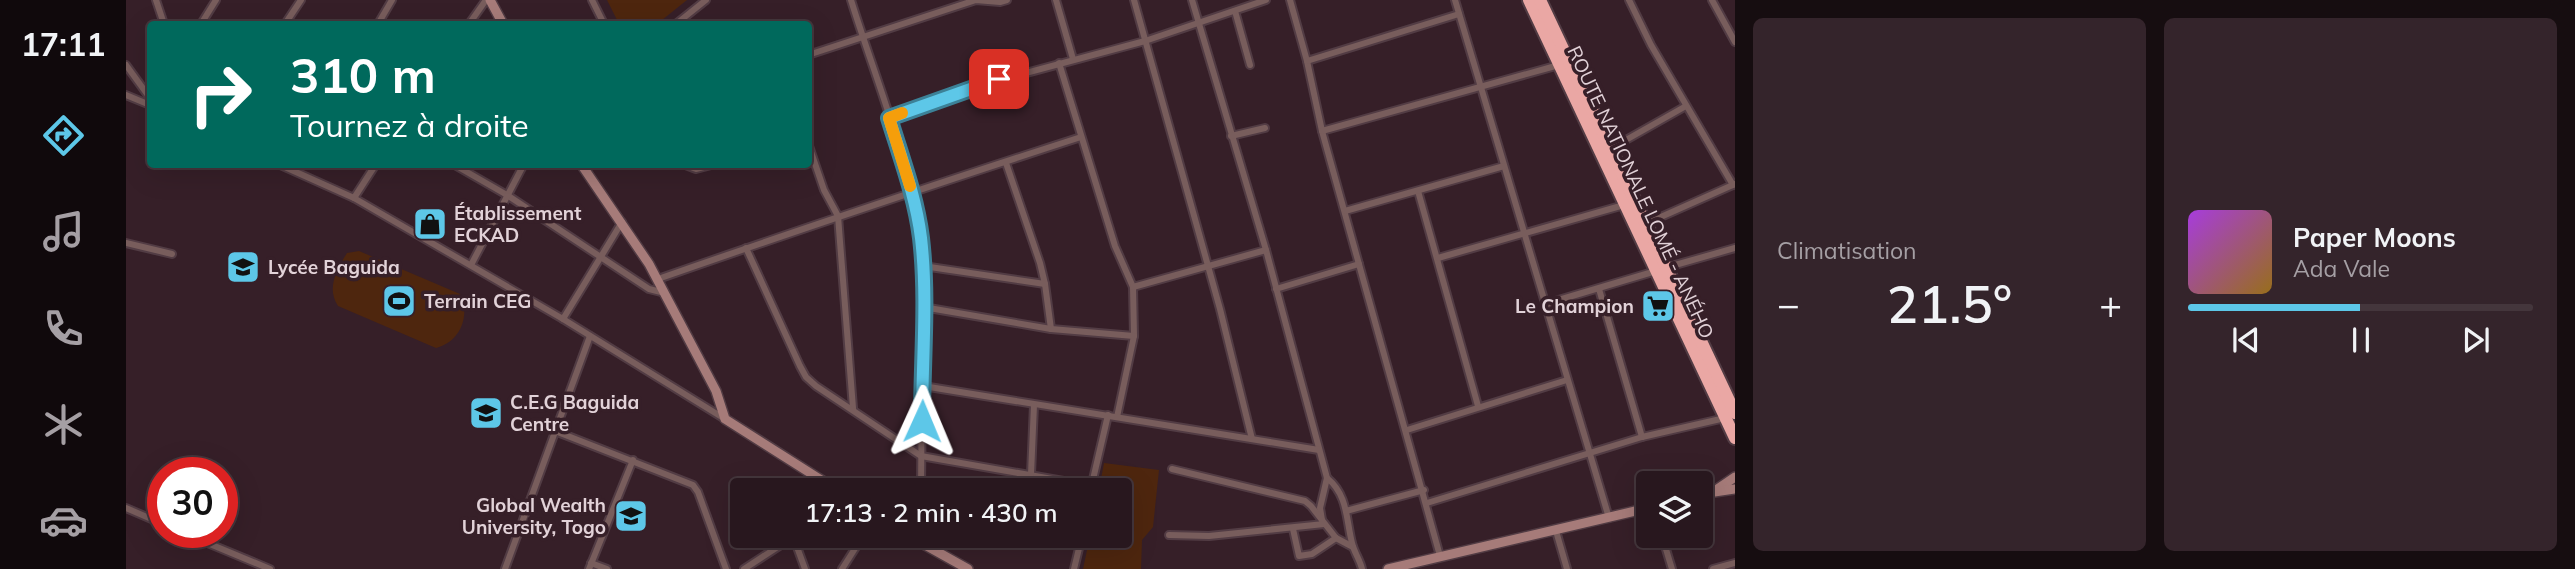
<!DOCTYPE html>
<html lang="fr">
<head>
<meta charset="utf-8">
<style>
  :root { --surface:#28171e; --page:#34242b; --text:#f1f3f6; --muted:#a59fa4; --line:#44363c; --accent:#5dc7e8 }
  body { margin:0; font-family:Mulish,sans-serif; background:var(--page); color:var(--text); height:100vh; display:flex; flex-direction:column; font-size:26px; white-space:nowrap }
  * { box-sizing:border-box; margin:0 }
  p { font-size:23px; color:var(--muted) }
  .icon { flex:none; width:38px; height:38px; fill:none; stroke:currentColor; stroke-width:2; stroke-linecap:round; stroke-linejoin:round }
  .map { position:relative; flex:1; overflow:hidden }
  .sheet { display:flex; flex-direction:column; gap:18px; padding:18px; background:#160d10; width:840px }
  .sheet>* { flex:none }
  .guide { position:absolute; left:21px; top:21px; width:665px; height:147px; border-radius:7px; box-shadow:0 7px 28px #0002,0 0 0 2px var(--line); background:#00695c; color:#fff; overflow:hidden }
  .fabs { position:absolute; left:1510px; top:471px; display:grid; gap:14px }
  .fabs a { display:grid; place-items:center; width:77px; height:77px; border-radius:7px; background:var(--surface); box-shadow:0 7px 28px #0002,0 0 0 2px var(--line); font-size:35px }
  .speed { position:absolute; left:21px; top:457px; display:flex; gap:14px; font-size:35px; font-weight:700; text-align:center }
  .speed>* { display:grid; place-content:center; width:91px; height:91px; border-radius:50%; background:var(--surface); box-shadow:0 7px 28px #0002,0 0 0 2px var(--line); line-height:1 }
  .speed .limit { border:10px solid #d22; background:#fff; color:#111 }
  .pin { position:absolute; display:grid; place-items:center; width:60px; height:60px; color:#fff; margin:-30px; border-radius:14px; box-shadow:0 4px 10px #0006 }
  .me { position:absolute; width:77px; margin:-38px; rotate:1deg; stroke-linejoin:round; filter:drop-shadow(0 0 5px #0008) }
  .turn { display:flex; align-items:center; gap:24px; height:147px; padding:0 28px; font-size:32px }
  .turn .icon { width:91px; height:91px; stroke-width:2.5 }
  .turn b { display:block; font-size:49px; line-height:60px }
  .big { font-size:52px; font-weight:600; line-height:1.1 }
  .sheet .widget { flex:1; display:flex; flex-direction:column; justify-content:center; gap:10px; min-width:0; padding:0 24px; border-radius:10px; background:var(--page) }
  .song { display:flex; align-items:center; gap:21px }
  .cover { width:84px; height:84px; border-radius:10px; background:linear-gradient(135deg,hsl(280 70% 55%),hsl(40 70% 35%)) }
  .played { height:7px; border-radius:4px; background:linear-gradient(90deg,var(--accent) 50%,var(--line) 50%) }
  .keys { display:flex; justify-content:space-around; direction:ltr }
  .heat { display:flex; justify-content:space-between; align-items:center; font-size:38px; direction:ltr }
  .sheet .tiles { flex:1; display:grid; gap:18px; grid-template-columns:repeat(2,1fr) }
  .trip { position:absolute; left:604px; top:478px; width:402px; height:70px; border-radius:7px; background:var(--surface); box-shadow:0 7px 28px #0002,0 0 0 2px var(--line); font-weight:600; line-height:70px; text-align:center }
  main { display:flex; flex:1; min-height:0 }
  .tab-bar { display:flex; flex-direction:column; width:126px; justify-content:space-around; align-items:center; background:#10090c; color:var(--muted) }
  .tab-bar .icon { width:49px; height:49px }
  .tab-bar .current { color:var(--accent) }
  .tab-bar b { font-size:32px; color:var(--text) }
  .map>svg:first-child { display:block }
  .green { fill:#4e260e }
  .lines { fill:none; stroke-linecap:round; stroke-linejoin:round }
  .street-casing { stroke:#523c44; stroke-width:10 }
  .secondary-casing { stroke:#523c44; stroke-width:12 }
  .highway-casing { stroke:#523c44; stroke-width:16 }
  .street { stroke:#785d5c; stroke-width:6 }
  .secondary { stroke:#a67b79; stroke-width:9 }
  .highway { stroke:#eaa7a4; stroke-width:12 }
  .route-casing { stroke:#3c8197; stroke-width:18 }
  .route { stroke:#5dc7e8; stroke-width:12 }
  .slow { stroke:#f59e0b; stroke-width:12 }
  .labels { text-anchor:middle; dominant-baseline:central; stroke-width:7; stroke-linejoin:round; paint-order:stroke }
  .street-label { font-size:19px; fill:#e2d2d8; stroke:#361f28 }
  .poi-label { font-size:19px; font-weight:bold; fill:#e2d2d8; stroke:#361f28; text-anchor:start }
</style>
</head>
<body>
<main>
<nav class="tab-bar">
<b>17:11</b>
<svg class="icon current" aria-label="directions" viewBox="0 0 24 24"><path d="M12 3l9 9-9 9-9-9zM9 14v-3h6M13 9l2 2-2 2"/></svg>
<svg class="icon" aria-label="music" viewBox="0 0 24 24"><path d="M9 18V5l10-2v13"/><circle cx="6" cy="18" r="3"/><circle cx="16" cy="16" r="3"/></svg>
<svg class="icon" aria-label="phone" viewBox="0 0 24 24"><path d="M5 4h4l2 5-3 2q2 4 5 5l2-3 5 2v4C11 20 4 13 5 4z"/></svg>
<svg class="icon" aria-label="climate" viewBox="0 0 24 24"><path d="M12 3v18M4 7l16 10M4 17L20 7"/></svg>
<svg class="icon" aria-label="car" viewBox="0 0 24 24"><path d="M5 17H2v-5l4-1 3-4h7l3 4 3 1v5h-3M9 17h6M6 11h13"/><circle cx="7" cy="17" r="2"/><circle cx="17" cy="17" r="2"/></svg>
</nav>
<div class="map">
<svg width="1609" height="569" viewBox="0 0 1609 569">
  <rect width="100%" height="100%" fill="#361f28"/>
  <g class="green">
    <path d="M481,0H561L531,24H493Z"/>
    <path d="M233,251L334,294C345,316 334,342 310,348L212,306C200,288 211,269 221,253Z"/>
    <path d="M978,463L1033,470L1027,527L1016,540L1015,569H957L964,536H994V490H973Z"/>
  </g>
  <g class="lines">
    <defs>
      <g id="street">
        <path d="M30,0L38,24"/>
        <path d="M466,0L478,24"/>
        <path d="M725,0C752,87 790,175 797,266L795,490"/>
        <path d="M930,0L947,59"/>
        <path d="M1008,0L1094,309L1126,439"/>
        <path d="M1066,0L1140,250L1201,478L1194,508L1196,520"/>
        <path d="M1164,0L1181,61L1196,131L1314,556"/>
        <path d="M1329,0L1483,518"/>
        <path d="M1503,0L1525,45L1607,185"/>
        <path d="M1586,0L1609,42"/>
        <path d="M1109,11L1124,65"/>
        <path d="M75,24L90,0"/>
        <path d="M159,24L175,0"/>
        <path d="M252,24L266,0"/>
        <path d="M343,24L360,0"/>
        <path d="M550,24L580,0"/>
        <path d="M682,55L850,0L874,2L881,0"/>
        <path d="M1181,61L1333,14"/>
        <path d="M933,63L989,246L1007,287L1008,336L991,417"/>
        <path d="M0,65L24,98"/>
        <path d="M0,95L24,105"/>
        <path d="M763,118L848,87L1019,41L1140,0"/>
        <path d="M1196,131L1433,65"/>
        <path d="M1105,136L1139,128"/>
        <path d="M682,143L698,190L712,216L727,408"/>
        <path d="M1484,149L1560,106"/>
        <path d="M880,163L914,263L919,284L925,329"/>
        <path d="M152,164L228,198L437,319L599,419"/>
        <path d="M327,164L381,195L523,289L539,293"/>
        <path d="M557,164L570,169L589,164"/>
        <path d="M1292,191L1352,406"/>
        <path d="M228,198L250,164"/>
        <path d="M1219,211L1378,166"/>
        <path d="M1519,224L1609,184"/>
        <path d="M0,243L46,254"/>
        <path d="M620,248L674,366L680,377L690,386L795,456L966,486"/>
        <path d="M1312,258L1498,205"/>
        <path d="M345,265L398,164"/>
        <path d="M797,266L919,284"/>
        <path d="M1542,267L1609,248"/>
        <path d="M532,279C672,230 813,183 955,137"/>
        <path d="M1007,287L1140,250"/>
        <path d="M1150,289L1233,264"/>
        <path d="M1473,289L1516,437"/>
        <path d="M1419,304L1530,271"/>
        <path d="M797,307L925,329L1008,336"/>
        <path d="M437,319L496,222"/>
        <path d="M797,386L1193,450"/>
        <path d="M1281,430L1441,380"/>
        <path d="M429,431L567,485L572,492L600,569"/>
        <path d="M1046,469L1179,501L1185,506L1210,538L1227,547"/>
        <path d="M905,474L908,405"/>
        <path d="M1201,478C1222,495 1220,519 1226,543C1228,552 1234,560 1236,569"/>
        <path d="M965,488L982,415"/>
        <path d="M684,490L696,480"/>
        <path d="M1301,503L1516,437L1599,418"/>
        <path d="M0,508L37,524"/>
        <path d="M1220,511L1298,490"/>
        <path d="M1167,529L1173,556L1186,554L1210,538"/>
        <path d="M1430,531L1441,569"/>
        <path d="M55,532L144,569"/>
        <path d="M1043,535L1083,536L1198,524"/>
        <path d="M667,536L679,569"/>
        <path d="M1536,536L1546,569"/>
        <path d="M465,563L481,569"/>
        <path d="M379,569L464,336"/>
        <path d="M463,569L507,460"/>
        <path d="M618,569L667,537"/>
        <path d="M716,569L737,536"/>
        <path d="M948,569L956,536"/>
        <path d="M1587,569L1609,563"/>
      </g>
      <g id="secondary">
        <path d="M364,0L377,24"/>
        <path d="M455,164L523,264L590,391L599,419L711,490"/>
        <path d="M1590,490L1609,477"/>
        <path d="M1575,494L1609,489"/>
        <path d="M783,536L842,569"/>
        <path d="M1262,569L1522,508"/>
      </g>
      <g id="highway">
        <path d="M1403,0L1609,438"/>
        <path d="M1414,0L1609,413"/>
      </g>
    </defs>
    <use href="#street" class="street-casing"/>
    <use href="#secondary" class="secondary-casing"/>
    <use href="#highway" class="highway-casing"/>
    <use href="#street" class="street"/>
    <use href="#secondary" class="secondary"/>
    <use href="#highway" class="highway"/>
  </g>
  <g class="lines">
    <defs>
      <path id="route" d="M796,421C796,360 802,298 795,238C790,197 775,157 763,118L873,79"/>
    </defs>
    <use href="#route" class="route-casing"/>
    <use href="#route" class="route"/>
    <path class="slow" d="M776,113L763,118L784,186"/>
  </g>
  <defs>
    <symbol id="shop-square" viewBox="-11 -11 22 22"><rect x="-9" y="-9" width="18" height="18" rx="4" fill="#5dc7e8" stroke="#361f28"/><path d="M-5-2.5h2.3a2.7 3.5 0 0 1 5.4 0H5L5.5 6h-11ZM-1.5-2.5h3a1.5 2.3 0 0 0-3 0Z" fill="#111"/></symbol>
    <symbol id="school-square" viewBox="-11 -11 22 22"><rect x="-9" y="-9" width="18" height="18" rx="4" fill="#5dc7e8" stroke="#361f28"/><path d="M0-5L7-2L0 1L-7-2ZM-4 1L0 2.5L4 1V4Q0 6-4 4Z" fill="#111"/></symbol>
    <symbol id="stadium-square" viewBox="-11 -11 22 22"><rect x="-9" y="-9" width="18" height="18" rx="4" fill="#5dc7e8" stroke="#361f28"/><path d="M0-5a6.5 5 0 1 0 0 10a6.5 5 0 1 0 0-10ZM-3.5-1.8h7v3.6h-7Z" fill="#111"/></symbol>
    <symbol id="supermarket-square" viewBox="-11 -11 22 22"><rect x="-9" y="-9" width="18" height="18" rx="4" fill="#5dc7e8" stroke="#361f28"/><path d="M-6-5.5h2.5l.6 2H6L4.5 2H-2.5L-4.4-4H-6ZM-1.5 3.2a1.3 1.3 0 1 0 .1 0ZM3 3.2a1.3 1.3 0 1 0 .1 0Z" fill="#111"/></symbol>
    <symbol id="university-square" viewBox="-11 -11 22 22"><rect x="-9" y="-9" width="18" height="18" rx="4" fill="#5dc7e8" stroke="#361f28"/><path d="M0-5L7-2L0 1L-7-2ZM-4 1L0 2.5L4 1V4Q0 6-4 4Z" fill="#111"/></symbol>
  </defs>
  <g fill-rule="evenodd">
    <use href="#shop-square" x="285" y="205" width="38" height="38"/>
    <use href="#school-square" x="98" y="248" width="38" height="38"/>
    <use href="#stadium-square" x="254" y="282" width="38" height="38"/>
    <use href="#supermarket-square" x="1513" y="287" width="38" height="38"/>
    <use href="#school-square" x="341" y="394" width="38" height="38"/>
    <use href="#university-square" x="486" y="497" width="38" height="38"/>
  </g>
  <g class="labels">
    <g class="street-label">
      <text transform="translate(1515 192) rotate(65)">ROUTE NATIONALE LOMÉ - ANÉHO</text>
    </g>
    <g class="poi-label">
      <text x="328" y="213">Établissement<tspan x="328" dy="22">ECKAD</tspan></text>
      <text x="142" y="267">Lycée Baguida</text>
      <text x="298" y="301">Terrain CEG</text>
      <text x="1508" y="306" text-anchor="end">Le Champion</text>
      <text x="384" y="402">C.E.G Baguida<tspan x="384" dy="22">Centre</tspan></text>
      <text x="480" y="505" text-anchor="end">Global Wealth<tspan x="480" dy="22">University, Togo</tspan></text>
    </g>
  </g>
</svg>
<div class="fabs">
<a><svg class="icon" aria-label="layers" viewBox="0 0 24 24"><path d="M12 4l9 5-9 5-9-5zM3 14l9 5 9-5"/></svg></a>
</div>
<div class="speed"><div class="limit">30</div></div>
<div class="pin" style="left:873px;top:79px;background:#d93025"><svg class="icon" aria-label="arrive" viewBox="0 0 24 24"><path d="M6 21V4h12l-3 4 3 4H6"/></svg></div>
<svg class="me" style="left:796px;top:421px" viewBox="-20 -20 40 40"><path d="M0-17L14 15 0 8-14 15z" fill="#5dc7e8" stroke="#fff" stroke-width="4"/></svg>
<div class="trip">17:13 · 2 min · 430 m</div>
<div class="guide">
<div class="turn"><svg class="icon" aria-label="right" viewBox="0 0 24 24"><path d="M7 20v-9h11M14 6l5 5-5 5"/></svg><div><b>310 m</b>Tournez à droite</div></div>
</div>
</div>
<section class="sheet">
<div class="tiles">
<div class="widget"><p>Climatisation</p>
<div class="heat"><a>−</a><b class="big">21.5°</b><a>+</a></div>
</div>
<div class="widget">
<div class="song"><i class="cover"></i><div><b>Paper Moons</b><p>Ada Vale</p></div></div>
<div class="played"></div>
<div class="keys"><svg class="icon" aria-label="previous" viewBox="0 0 24 24"><path d="M18 5L8 12l10 7zM5 5v14"/></svg><svg class="icon" aria-label="pause" viewBox="0 0 24 24"><path d="M8 5v14M16 5v14"/></svg><svg class="icon" aria-label="next" viewBox="0 0 24 24"><path d="M6 5l10 7-10 7zM19 5v14"/></svg></div>
</div>
</div>
</section>
</main>
</body>
</html>
